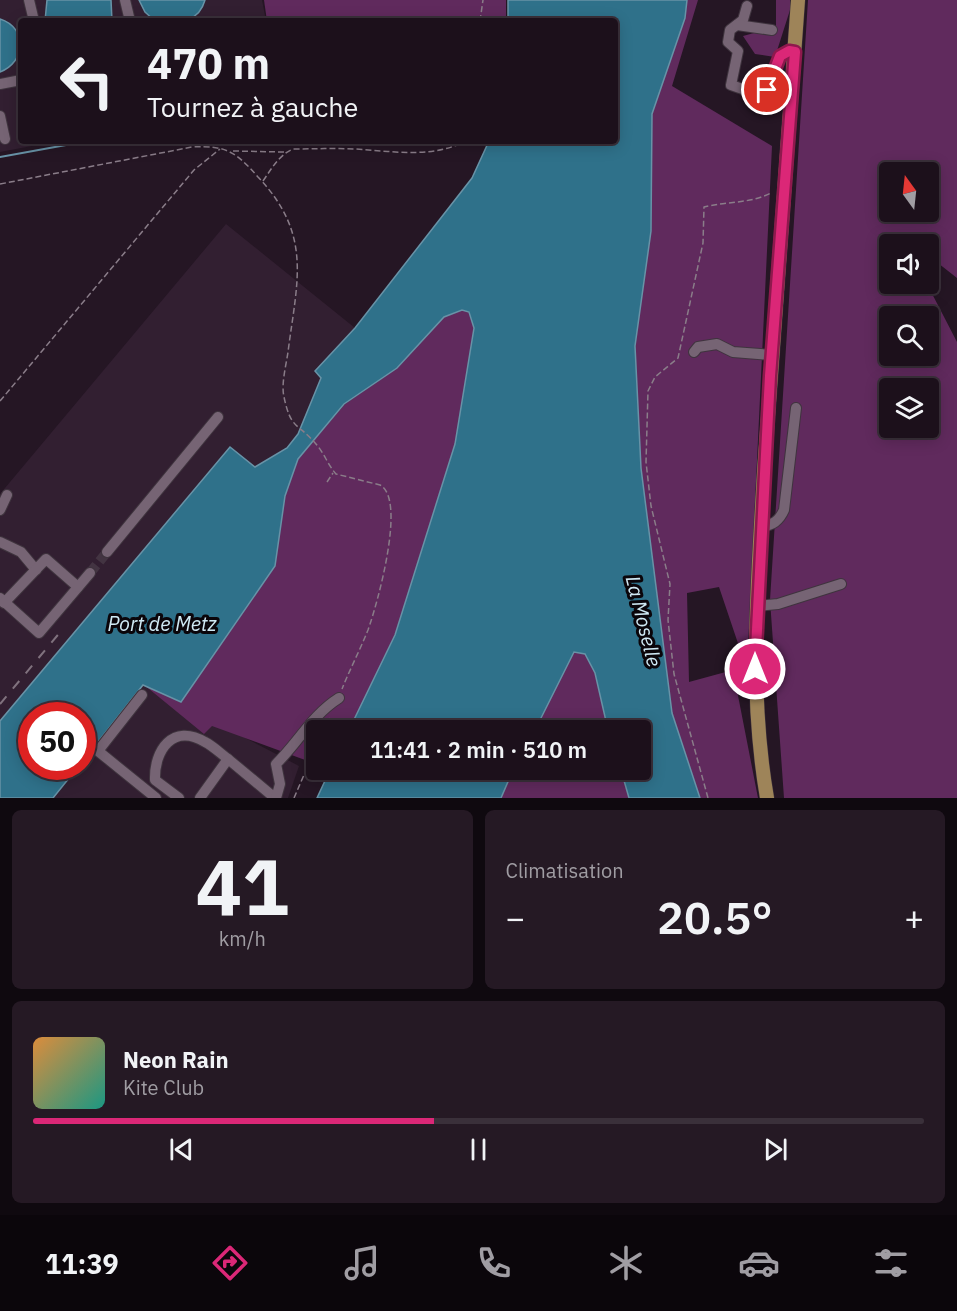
<!DOCTYPE html>
<html lang="fr">
<head>
<meta charset="utf-8">
<style>
  :root { --surface:#1c101b; --page:#251924; --text:#f1f3f6; --muted:#a09da3; --line:#3a303a; --accent:#db2777 }
  body { margin:0; font-family:"IBM Plex Sans",sans-serif; background:var(--page); color:var(--text); height:100vh; display:flex; flex-direction:column; font-size:22px; white-space:nowrap }
  * { box-sizing:border-box; margin:0 }
  p { font-size:20px; color:var(--muted) }
  .icon { flex:none; width:33px; height:33px; fill:none; stroke:currentColor; stroke-width:2; stroke-linecap:round; stroke-linejoin:round }
  .map { position:relative; height:798px; overflow:hidden }
  .panel { display:flex; flex-direction:column; gap:12px; padding:12px; background:#0f090f; flex:1 }
  .panel>* { flex:none }
  .guide { position:absolute; left:18px; top:18px; width:600px; height:126px; border-radius:6px; box-shadow:0 3px 15px #0003,0 0 0 2px var(--line); background:#1c101b; color:var(--text); overflow:hidden }
  .needle { width:39px; rotate:345deg }
  .controls { position:absolute; left:879px; top:162px; display:grid; gap:12px }
  .controls a { display:grid; place-items:center; width:60px; height:60px; border-radius:6px; background:var(--surface); box-shadow:0 3px 15px #0003,0 0 0 2px var(--line); font-size:30px }
  .speed { position:absolute; left:18px; top:702px; display:flex; gap:12px; font-size:30px; font-weight:700; text-align:center }
  .speed>* { display:grid; place-content:center; width:78px; height:78px; border-radius:50%; background:var(--surface); box-shadow:0 3px 15px #0003,0 0 0 2px var(--line); line-height:1 }
  .speed .limit { border:9px solid #d22; background:#fff; color:#111 }
  .pin { position:absolute; display:grid; place-items:center; width:51px; height:51px; color:#fff; margin:-26px; border:3px solid #fff; border-radius:50%; box-shadow:0 2px 6px #0007 }
  .me { position:absolute; width:66px; margin:-33px; rotate:0deg; stroke-linejoin:round; filter:drop-shadow(0 0 4px #0008) }
  .turn { display:flex; align-items:center; gap:21px; height:126px; padding:0 30px; font-size:27px }
  .turn .icon { width:78px; height:78px; stroke-width:2.5 }
  .turn b { display:block; font-size:42px; line-height:51px }
  .big { font-size:45px; font-weight:600; line-height:1.1 }
  .panel .widget { flex:1; display:flex; flex-direction:column; justify-content:center; gap:9px; min-width:0; padding:0 21px; border-radius:9px; background:var(--page) }
  .panel .dial { align-items:center; gap:0 }
  .dial b { font-size:78px; line-height:1 }
  .song { display:flex; align-items:center; gap:18px }
  .cover { width:72px; height:72px; border-radius:9px; background:linear-gradient(135deg,hsl(30 70% 55%),hsl(170 70% 35%)) }
  .played { height:6px; border-radius:3px; background:linear-gradient(90deg,var(--accent) 45%,var(--line) 45%) }
  .keys { display:flex; justify-content:space-around; direction:ltr }
  .heat { display:flex; justify-content:space-between; align-items:center; font-size:33px; direction:ltr }
  .panel .tiles { flex:1; display:grid; gap:12px; grid-template-columns:1fr 1fr }
  .widget:last-child { grid-column:span 2 }
  .trip { position:absolute; left:306px; top:720px; width:345px; height:60px; border-radius:6px; background:var(--surface); box-shadow:0 3px 15px #0003,0 0 0 2px var(--line); font-weight:600; line-height:60px; text-align:center }
  .tabs { display:flex; height:96px; justify-content:space-around; align-items:center; background:#0b060b; color:var(--muted) }
  .tabs .icon { width:42px; height:42px }
  .tabs .active { color:var(--accent) }
  .tabs b { font-size:27px; color:var(--text) }
  .map>svg:first-child { display:block }
  .built { fill:#321f31; fill-rule:evenodd }
  .green { fill:#602a5d; fill-rule:evenodd }
  .water { fill:#2f718a; stroke:#6893a7; stroke-width:1.5 }
  .lines { fill:none; stroke-linecap:round; stroke-linejoin:round }
  .stream { stroke:#6893a7; stroke-width:2 }
  .minor-tunnel { stroke:#433442; stroke-width:10; stroke-dasharray:10 5; stroke-linecap:butt }
  .minor-casing { stroke:#3f343e; stroke-width:12 }
  .major-casing { stroke:#3f343e; stroke-width:15 }
  .path { stroke:#8a7d89; stroke-width:1.5; stroke-dasharray:6 3; stroke-linecap:butt }
  .minor { stroke:#766474; stroke-width:10 }
  .major { stroke:#9e8459; stroke-width:14 }
  .rail { stroke:#80727e; stroke-width:2; stroke-dasharray:10 10; stroke-linecap:butt }
  .route-casing { stroke:#8e194d; stroke-width:15 }
  .route { stroke:#db2777; stroke-width:10 }
  .labels { text-anchor:middle; dominant-baseline:central; stroke-width:6; stroke-linejoin:round; paint-order:stroke }
  .water-label { font-size:20px; font-style:italic; fill:#cfe9f4; stroke:#0a050a }
</style>
</head>
<body>
<div class="map">
<svg width="957" height="798" viewBox="0 0 957 798">
  <rect width="100%" height="100%" fill="#251624"/>
  <g class="built">
    <path d="M0,0H262L266,21H21V141H58L0,152Z"/>
    <path d="M226,224L355,328L397,368L184,706L299,766L288,798H0V494ZM32,716H82V766H32Z"/>
  </g>
  <g class="green">
    <path d="M264,0H506V21H267Z"/>
    <path d="M687,0H698L672,86L772,146L747,670L719,587L687,593L689,682L733,670L758,798H700L672,713L641,468L635,346L651,231L652,114L685,18Z"/>
    <path d="M776,0H790V10L775,57L755,54L743,36L776,27Z"/>
    <path d="M808,0H957V278L929,256L928,244H913L905,238L907,244H890V284H927L957,342V798H784L770,600ZM890,172H928V212H890ZM890,316H928V356H890ZM890,388H928V428H890Z"/>
    <path d="M277,141H485L484,144L277,143Z"/>
    <path d="M462,310L469,312L474,328L455,444L395,635L349,730H316V764L212,726L204,734L143,684L181,702L275,566L285,496L298,459L345,404L397,368L444,317Z"/>
    <path d="M574,652L585,654L595,673L608,730H535Z"/>
    <path d="M513,770H621L629,798H501Z"/>
  </g>
  <g class="water">
    <path d="M47,0H111L112,21H45Z"/>
    <path d="M139,0H205C198,25 177,21 155,21L145,12Z"/>
    <path d="M508,0H687L685,18L652,114L651,231L635,346L641,468L672,713L700,798H629L621,770H640V730H608L595,673L585,654L574,652L535,730H349L395,635L455,444L474,328L469,312L462,310L444,317L397,368L344,404L298,459L285,496L275,566L181,702L143,685L83,761L82,716H32V766L78,767L53,798H0V721L230,447L255,467L287,448L298,434L321,378L315,371L355,328L472,178L489,141H615V21H508Z"/>
    <path d="M0,19C28,28 26,62 0,72Z"/>
    <path d="M330,770H513L501,798H317Z"/>
  </g>
  <g class="lines">
    <path class="stream" d="M0,157L88,141"/>
    <path class="minor-tunnel" d="M90,573L107,552"/>
    <defs>
      <g id="minor">
        <path d="M29,0L34,21"/>
        <path d="M125,0L130,21"/>
        <path d="M747,6L743,20L730,30L728,42L738,51L731,85L757,94L764,93L771,84L780,56L789,51L795,52"/>
        <path d="M737,25L772,30"/>
        <path d="M0,84L21,80"/>
        <path d="M0,116L5,139"/>
        <path d="M694,352L698,347L717,344L733,352L772,355"/>
        <path d="M0,510L7,495"/>
        <path d="M761,527C773,525 779,521 784,510L796,408"/>
        <path d="M0,542L21,552L36,570"/>
        <path d="M107,552L218,417"/>
        <path d="M0,598L39,633L90,573"/>
        <path d="M4,603L46,559L78,587"/>
        <path d="M756,606L778,604L841,584"/>
        <path d="M142,695L98,751L156,798"/>
        <path d="M179,798L155,780C154,750 173,723 205,742C213,746 220,753 228,759"/>
        <path d="M200,798L228,759L275,798"/>
        <path d="M276,798L280,784L276,764C298,743 312,715 339,698"/>
      </g>
      <path id="major" d="M767,798C748,688 758,582 764,472C774,314 788,157 798,0"/>
    </defs>
    <use href="#minor" class="minor-casing"/>
    <use href="#major" class="major-casing"/>
    <g class="path">
      <path d="M480,21L483,0"/>
      <path d="M233,151L284,152"/>
      <path d="M263,181C272,168 279,155 293,149C314,149 334,148 355,149C392,151 431,159 466,141"/>
      <path d="M0,184L192,147C226,145 236,152 258,177C313,235 297,281 288,352C286,366 281,384 284,397C291,430 297,422 316,444C324,453 328,465 336,474L380,485C407,499 377,605 368,630C360,650 350,669 342,689"/>
      <path d="M0,401L194,170L220,149"/>
      <path d="M327,482L333,473"/>
      <path d="M324,730L330,718"/>
      <path d="M294,798L316,747"/>
      <path d="M708,798L674,674L668,620L670,584L651,506L646,462L648,391L655,377L678,358L703,243L704,207C728,201 749,204 771,193"/>
    </g>
    <use href="#minor" class="minor"/>
    <use href="#major" class="major"/>
    <path class="rail" d="M0,704L62,630"/>
  </g>
  <g class="lines">
    <defs>
      <path id="route" d="M755,669L770,376L795,52L789,51L780,56L767,90"/>
    </defs>
    <use href="#route" class="route-casing"/>
    <use href="#route" class="route"/>
  </g>
  <g class="labels">
    <g class="water-label">
      <text transform="translate(644 621) rotate(76)">La Moselle</text>
      <text x="162" y="623">Port de Metz</text>
    </g>
  </g>
</svg>
<div class="controls">
<a><svg class="needle" viewBox="-14 -14 28 28"><path d="M0-13l5 13h-10z" fill="#e53935"/><path d="M0 13l5-13h-10z" fill="#a09da3"/></svg></a>
<a><svg class="icon" aria-label="sound" viewBox="0 0 24 24"><path d="M4 9h4l5-4v14l-5-4H4zM17 9q2 3 0 6"/></svg></a>
<a><svg class="icon" aria-label="search" viewBox="0 0 24 24"><circle cx="10" cy="10" r="6"/><path d="M15 15l6 6"/></svg></a>
<a><svg class="icon" aria-label="layers" viewBox="0 0 24 24"><path d="M12 4l9 5-9 5-9-5zM3 14l9 5 9-5"/></svg></a>
</div>
<div class="speed"><div class="limit">50</div></div>
<div class="pin" style="left:767px;top:90px;background:#d93025"><svg class="icon" aria-label="arrive" viewBox="0 0 24 24"><path d="M6 21V4h12l-3 4 3 4H6"/></svg></div>
<svg class="me" style="left:755px;top:669px" viewBox="-20 -20 40 40"><circle r="17" fill="#db2777" stroke="#fff" stroke-width="3"/><path d="M0-11L8 9 0 5-8 9z" fill="#fff"/></svg>
<div class="trip">11:41 · 2 min · 510 m</div>
<div class="guide">
<div class="turn"><svg class="icon" aria-label="left" viewBox="0 0 24 24"><path d="M17 20v-9H6M10 6l-5 5 5 5"/></svg><div><b>470 m</b>Tournez à gauche</div></div>
</div>
</div>
<section class="panel">
<div class="tiles">
<div class="widget dial"><b>41</b><p>km/h</p></div>
<div class="widget"><p>Climatisation</p>
<div class="heat"><a>−</a><b class="big">20.5°</b><a>+</a></div>
</div>
<div class="widget">
<div class="song"><i class="cover"></i><div><b>Neon Rain</b><p>Kite Club</p></div></div>
<div class="played"></div>
<div class="keys"><svg class="icon" aria-label="previous" viewBox="0 0 24 24"><path d="M18 5L8 12l10 7zM5 5v14"/></svg><svg class="icon" aria-label="pause" viewBox="0 0 24 24"><path d="M8 5v14M16 5v14"/></svg><svg class="icon" aria-label="next" viewBox="0 0 24 24"><path d="M6 5l10 7-10 7zM19 5v14"/></svg></div>
</div>
</div>
</section>
<nav class="tabs">
<b>11:39</b>
<svg class="icon active" aria-label="directions" viewBox="0 0 24 24"><path d="M12 3l9 9-9 9-9-9zM9 14v-3h6M13 9l2 2-2 2"/></svg>
<svg class="icon" aria-label="music" viewBox="0 0 24 24"><path d="M9 18V5l10-2v13"/><circle cx="6" cy="18" r="3"/><circle cx="16" cy="16" r="3"/></svg>
<svg class="icon" aria-label="phone" viewBox="0 0 24 24"><path d="M5 4h4l2 5-3 2q2 4 5 5l2-3 5 2v4C11 20 4 13 5 4z"/></svg>
<svg class="icon" aria-label="climate" viewBox="0 0 24 24"><path d="M12 3v18M4 7l16 10M4 17L20 7"/></svg>
<svg class="icon" aria-label="car" viewBox="0 0 24 24"><path d="M5 17H2v-5l4-1 3-4h7l3 4 3 1v5h-3M9 17h6M6 11h13"/><circle cx="7" cy="17" r="2"/><circle cx="17" cy="17" r="2"/></svg>
<svg class="icon" aria-label="filters" viewBox="0 0 24 24"><path d="M4 7h16M4 17h16"/><circle cx="9" cy="7" r="2"/><circle cx="15" cy="17" r="2"/></svg>
</nav>
</body>
</html>
